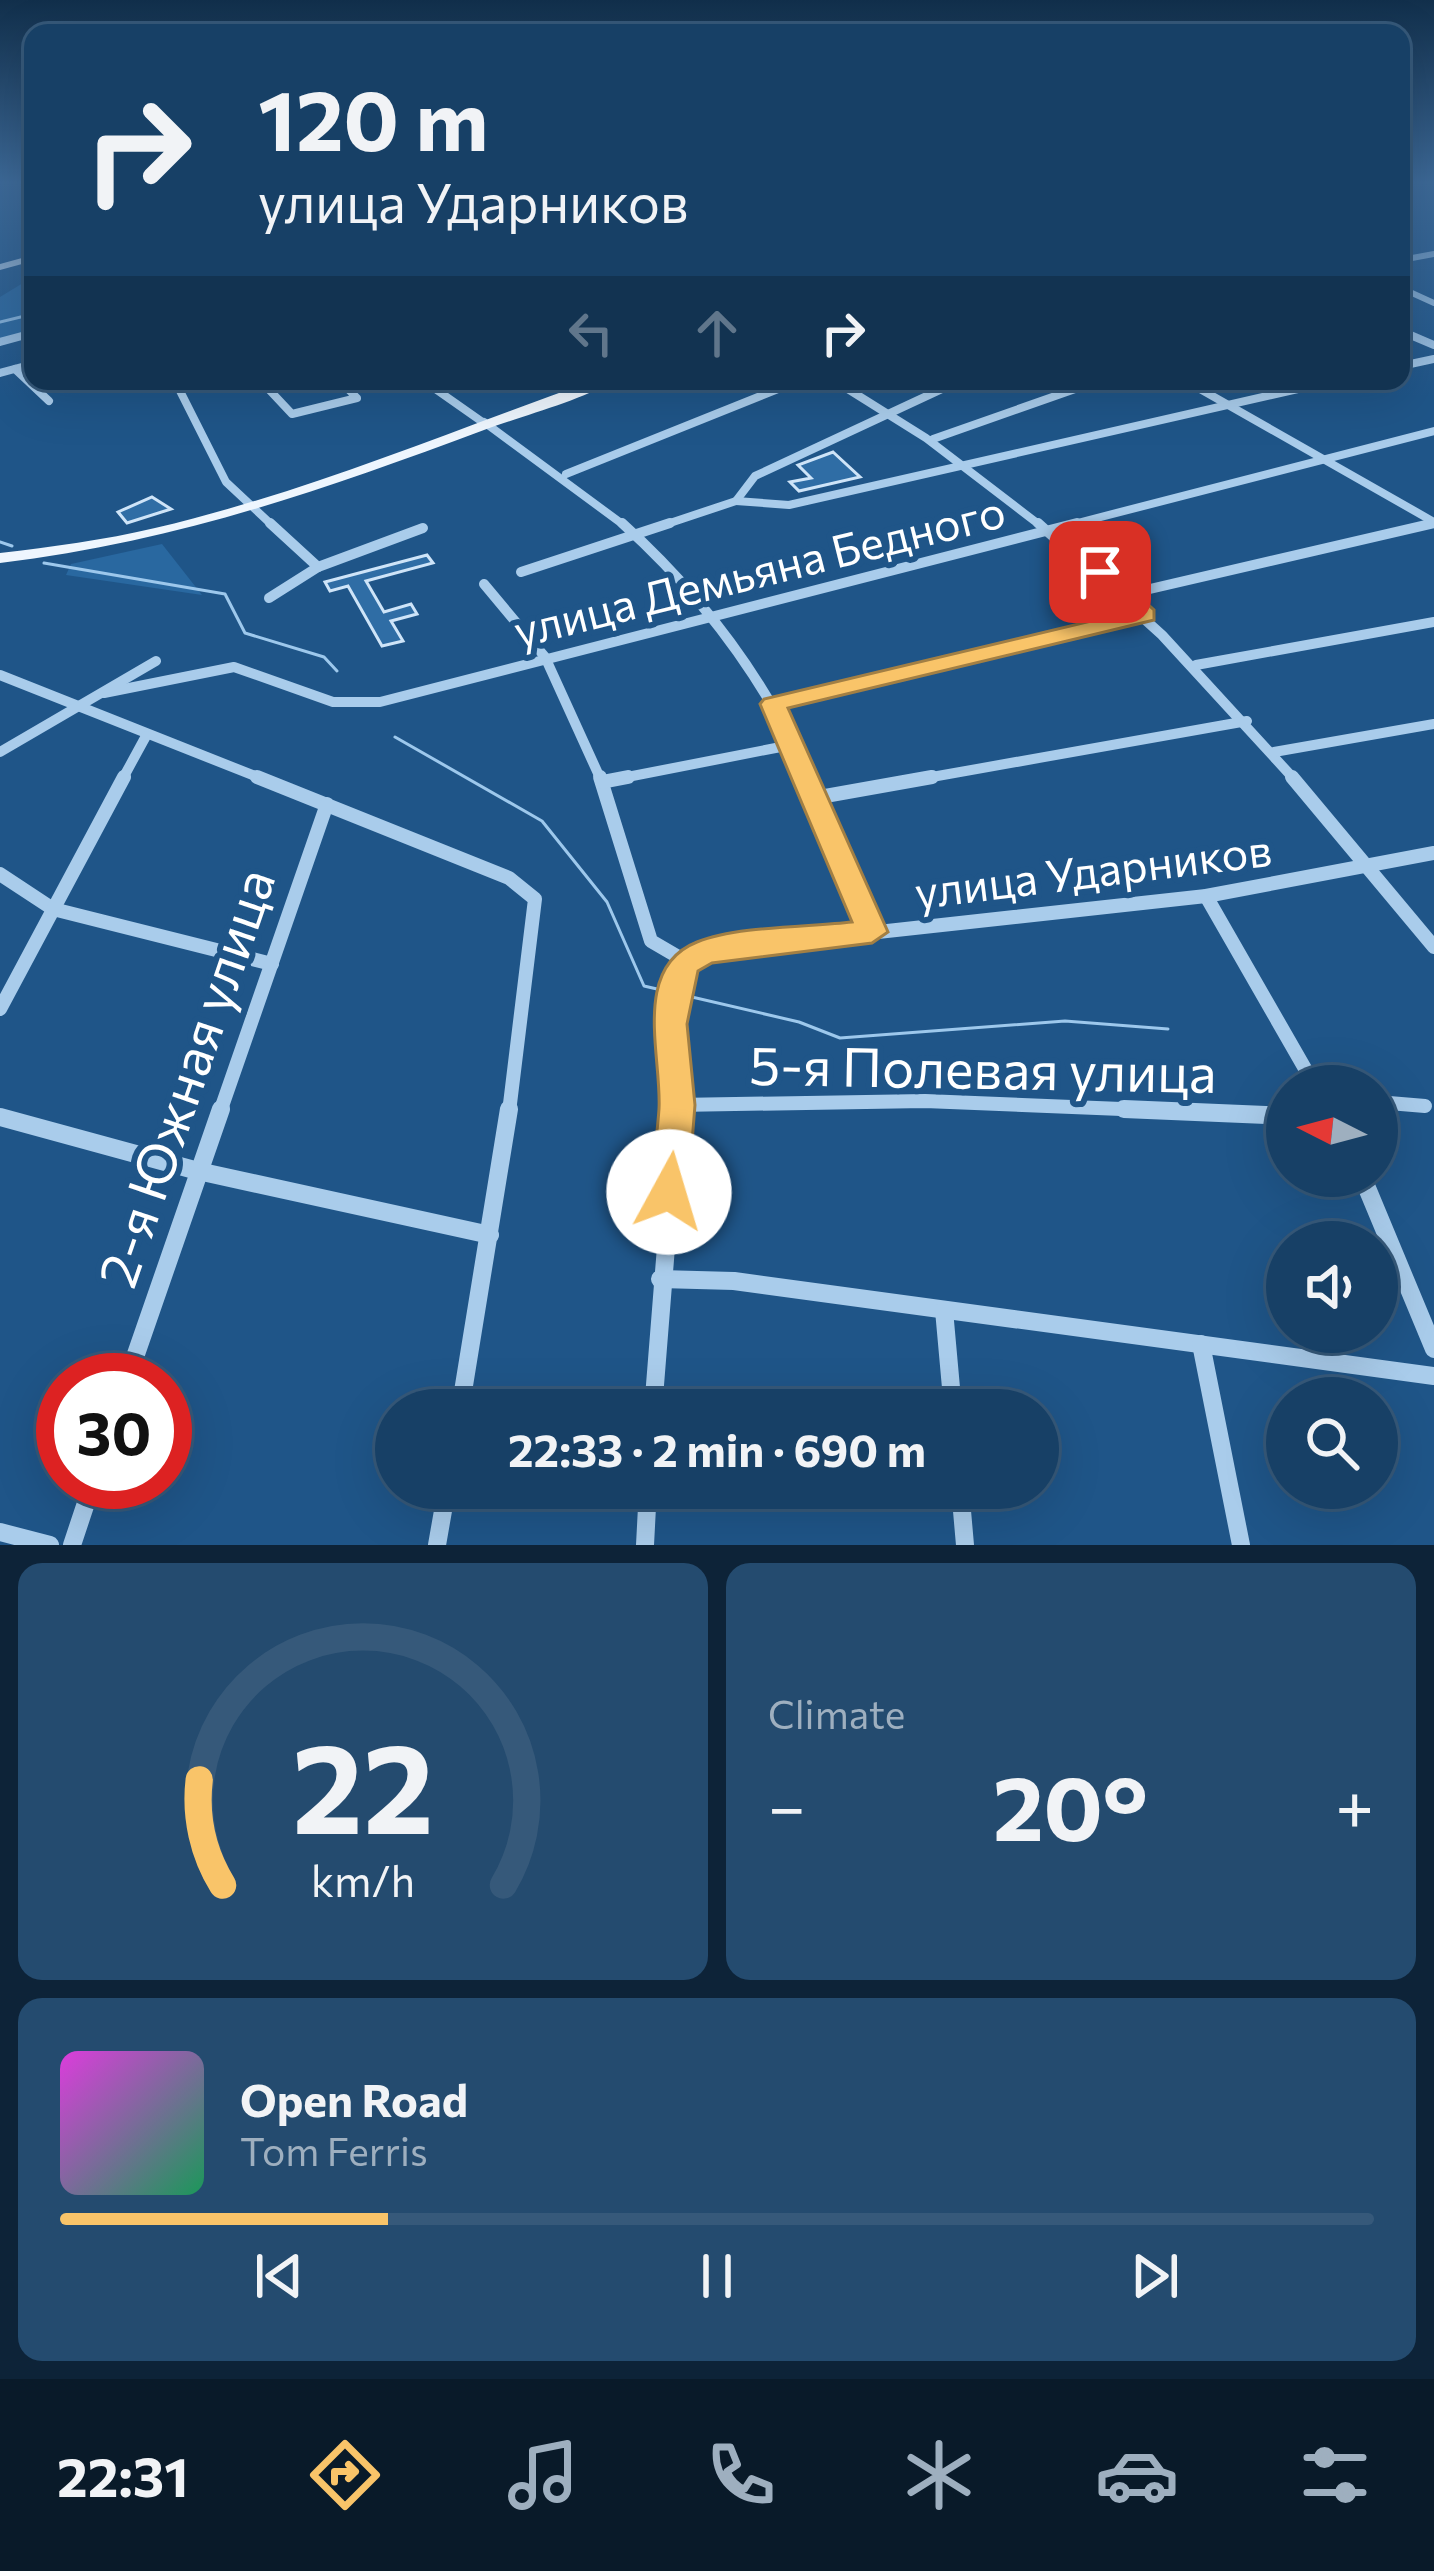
<!DOCTYPE html>
<html lang="en">
<head>
<meta charset="utf-8">
<style>
  :root { --surface:#174066; --page:#244b6f; --text:#f1f3f6; --muted:#9eafbf; --line:#36597a; --accent:#f9c469 }
  body { margin:0; font-family:Commissioner,sans-serif; background:var(--page); color:var(--text); height:100vh; display:flex; flex-direction:column; font-size:45px; white-space:nowrap }
  * { box-sizing:border-box; margin:0 }
  p { font-size:39px; color:var(--muted) }
  .icon { flex:none; width:66px; height:66px; fill:none; stroke:currentColor; stroke-width:2; stroke-linecap:round; stroke-linejoin:round }
  .map { position:relative; height:1545px; overflow:hidden }
  .details { display:flex; flex-direction:column; gap:18px; padding:18px; background:#0d2338; flex:1 }
  .details>* { flex:none }
  .top-card { position:absolute; left:24px; top:24px; width:1386px; height:366px; border-radius:24px; box-shadow:0 12px 48px #0002,0 0 0 3px var(--line); background:#174066; color:var(--text); overflow:hidden }
  .needle { width:78px; rotate:276deg }
  .fabs { position:absolute; left:1266px; top:1065px; display:grid; gap:24px }
  .fabs a { display:grid; place-items:center; width:132px; height:132px; border-radius:50%; background:var(--surface); box-shadow:0 12px 48px #0002,0 0 0 3px var(--line); font-size:60px }
  .speed { position:absolute; left:36px; top:1353px; display:flex; gap:24px; font-size:60px; font-weight:700; text-align:center }
  .speed>* { display:grid; place-content:center; width:156px; height:156px; border-radius:50%; background:var(--surface); box-shadow:0 12px 48px #0002,0 0 0 3px var(--line); line-height:1 }
  .speed .limit { border:18px solid #d22; background:#fff; color:#111 }
  .pin { position:absolute; display:grid; place-items:center; width:102px; height:102px; color:#fff; margin:-51px; border-radius:24px; box-shadow:0 6px 18px #0006 }
  .me { position:absolute; width:132px; margin:-66px; rotate:6deg; stroke-linejoin:round; filter:drop-shadow(0 0 9px #0008) }
  .turn { display:flex; align-items:center; gap:42px; height:252px; padding:0 36px; font-size:54px }
  .turn .icon { width:156px; height:156px; stroke-width:2.5 }
  .turn b { display:block; font-size:84px; line-height:102px }
  .lanes { display:flex; align-items:center; height:114px; padding:0 36px; background:#0003; justify-content:center; gap:60px; direction:ltr }
  .lanes .off { opacity:.35 }
  .big { font-size:90px; font-weight:700; line-height:1.1 }
  .details .tile { flex:1; display:flex; flex-direction:column; justify-content:center; gap:18px; min-width:0; padding:0 42px; border-radius:24px; background:var(--page) }
  .details .dial { align-items:center; gap:0 }
  .dial svg { height:312px; overflow:visible; fill:none; stroke:var(--line); stroke-width:7; stroke-linecap:round; text-anchor:middle }
  .dial text { fill:var(--text); stroke:none }
  .song { display:flex; align-items:center; gap:36px }
  .cover { width:144px; height:144px; border-radius:18px; background:linear-gradient(135deg,hsl(300 70% 55%),hsl(150 70% 35%)) }
  .played { height:12px; border-radius:6px; background:linear-gradient(90deg,var(--accent) 25%,var(--line) 25%) }
  .keys { display:flex; justify-content:space-around; direction:ltr }
  .heat { display:flex; justify-content:space-between; align-items:center; font-size:66px; direction:ltr }
  .details .tiles { flex:1; display:grid; gap:18px; grid-template-columns:1fr 1fr }
  .tile:last-child { grid-column:span 2 }
  .trip { position:absolute; left:375px; top:1389px; width:684px; height:120px; border-radius:60px; background:var(--surface); box-shadow:0 12px 48px #0002,0 0 0 3px var(--line); font-weight:700; line-height:120px; text-align:center }
  .tab-bar { display:flex; height:192px; justify-content:space-around; align-items:center; background:#091a29; color:var(--muted) }
  .tab-bar .icon { width:84px; height:84px }
  .tab-bar .on { color:var(--accent) }
  .tab-bar b { font-size:54px; color:var(--text) }
  .map>svg:first-child { display:block }
  .green { fill:#2968a0 }
  .lines { fill:none; stroke-linecap:round; stroke-linejoin:round }
  .stream { stroke:#9dc8ec; stroke-width:3 }
  .building { fill:#2f6da5; stroke:#cee4f8; stroke-width:3 }
  .street-far4 { stroke:#a9cceb; stroke-width:6 }
  .street-far3 { stroke:#a9cceb; stroke-width:8 }
  .street-far2 { stroke:#a9cceb; stroke-width:10 }
  .street-far1 { stroke:#a9cceb; stroke-width:14 }
  .street { stroke:#a9cceb; stroke-width:18 }
  .secondary { fill:#d5e7f8; fill-rule:evenodd }
  .primary { fill:#eef6fe; fill-rule:evenodd }
  .route { fill:#f9c469; stroke:#a27f44; stroke-width:3 }
  .labels { text-anchor:middle; dominant-baseline:central; stroke-width:12; stroke-linejoin:round; paint-order:stroke }
  .street-label { font-size:45px; fill:#fff; stroke:#1f5588 }
  .near-street-label { font-size:54px; fill:#fff; stroke:#1f5588 }
</style>
</head>
<body>
<div class="map">
<svg width="1434" height="1545" viewBox="0 0 1434 1545">
  <rect width="100%" height="100%" fill="#1f5588"/>
  <g class="green">
    <path d="M23,283L33,284V332L0,341V297Z"/>
    <path d="M162,544L202,595L66,575L71,564Z"/>
  </g>
  <g class="lines">
    <g class="stream">
      <path d="M0,322L33,314"/>
      <path d="M0,542L12,546"/>
      <path d="M44,563L225,594L245,633L324,657L337,671"/>
      <path d="M395,737L542,821L607,902L644,986L670,992"/>
      <path d="M679,994L799,1022L840,1038L1065,1021L1168,1029"/>
    </g>
  </g>
  <g class="building">
    <path d="M833,452L860,477L799,491L790,482L811,478L798,465Z"/>
    <path d="M152,497L171,509L127,523L118,512Z"/>
    <path d="M427,555L433,563L366,581L384,612L411,604L417,614L391,621L403,641L382,646L348,586L330,591L325,582Z"/>
  </g>
  <g class="lines">
    <g class="street-far4">
      <path d="M1401,260L1434,254"/>
      <path d="M1401,288L1434,303"/>
    </g>
    <g class="street-far3">
      <path d="M1401,331L1434,345"/>
      <path d="M0,342L33,333"/>
      <path d="M1401,366L1434,359"/>
      <path d="M15,369L49,401"/>
      <path d="M0,373L33,364"/>
      <path d="M175,381L226,482L273,526"/>
      <path d="M261,381L292,414L357,398L340,381"/>
      <path d="M424,381L481,421"/>
      <path d="M835,381L926,438L1041,526"/>
      <path d="M1186,381L1434,522"/>
      <path d="M484,422L625,526"/>
      <path d="M933,439L1098,381"/>
      <path d="M566,474L798,381"/>
      <path d="M736,501L789,505L1333,381"/>
      <path d="M661,526L736,501L755,476L959,381"/>
      <path d="M1066,526L1434,431"/>
      <path d="M1422,526L1434,523"/>
    </g>
    <g class="street-far2">
      <path d="M270,523L318,567"/>
      <path d="M622,523C703,596 766,680 810,780"/>
      <path d="M1038,523L1162,635L1295,780"/>
      <path d="M521,572L670,523"/>
      <path d="M484,584L545,657L601,780"/>
      <path d="M1124,595L1434,523"/>
      <path d="M269,598L318,567L423,528"/>
      <path d="M1196,665L1434,622"/>
      <path d="M0,675L265,780"/>
      <path d="M104,693L234,667L333,702H380L1077,523"/>
      <path d="M773,704L1145,615"/>
      <path d="M0,752L156,661"/>
      <path d="M1274,752L1434,724"/>
      <path d="M122,780L146,736"/>
      <path d="M612,780L791,745"/>
      <path d="M915,780L1247,721"/>
    </g>
    <g class="street-far1">
      <path d="M257,777L509,878L535,899L509,1112"/>
      <path d="M600,777L651,941L687,962"/>
      <path d="M809,777L872,932"/>
      <path d="M1292,777L1434,947"/>
      <path d="M602,782L628,777"/>
      <path d="M814,798L932,777"/>
      <path d="M0,874L53,909L272,964"/>
      <path d="M1206,896L1315,1086"/>
      <path d="M687,962L705,951L1206,896L1434,853"/>
      <path d="M0,1009L124,777"/>
      <path d="M1377,1102L1425,1106"/>
      <path d="M677,1105L925,1101L1196,1112"/>
      <path d="M220,1112L327,804"/>
      <path d="M676,1112C678,1060 660,1011 687,962"/>
    </g>
    <g class="street">
      <path d="M1124,1109L1287,1116"/>
      <path d="M0,1117L198,1171L490,1235"/>
      <path d="M1362,1176L1434,1349"/>
      <path d="M660,1279L734,1281L1434,1376"/>
      <path d="M944,1310L953,1410"/>
      <path d="M1201,1344L1241,1545"/>
      <path d="M127,1380L221,1109"/>
      <path d="M460,1410L509,1109"/>
      <path d="M653,1410L677,1109"/>
      <path d="M960,1488L965,1545"/>
      <path d="M0,1532L50,1545"/>
      <path d="M72,1545L93,1482"/>
      <path d="M437,1545L447,1488"/>
      <path d="M645,1545L648,1488"/>
    </g>
    <path class="secondary" d="M33,255V261L0,270V264Z"/>
    <path class="primary" d="M592,381H612C581,401 521,416 484,430C320,491 175,542 0,563V553C52,547 104,540 155,528C305,493 448,432 592,381Z"/>
  </g>
  <linearGradient id="sky" x2="0" y2="1"><stop stop-color="#112f4b"/><stop offset="0.46" stop-color="#3c6896"/><stop offset="1" stop-color="#3c6896" stop-opacity="0"/></linearGradient>
  <rect width="1434" height="397" fill="url(#sky)"/>
  <path class="route" d="M1092,568H1108L1154,610V620L788,708L888,932L872,943L712,963L698,971L687,1024L695,1105L688,1192L682,1204L669,1209L655,1204L650,1192C653,1164 657,1137 659,1109C662,1057 631,968 697,942C737,926 808,927 852,922L760,704L764,699L1129,612L1092,577Z"/>
  <g class="labels">
    <g class="street-label">
      <text transform="translate(759 569) rotate(-14)">улица Демьяна Бедного</text>
      <text transform="translate(1093 869) rotate(-7)">улица Ударников</text>
    </g>
    <g class="near-street-label">
      <text transform="translate(983 1067) rotate(1)">5-я Полевая улица</text>
      <text transform="translate(184 1077) rotate(-71)">2-я Южная улица</text>
    </g>
  </g>
</svg>
<div class="fabs">
<a><svg class="needle" viewBox="-14 -14 28 28"><path d="M0-13l5 13h-10z" fill="#e53935"/><path d="M0 13l5-13h-10z" fill="#9eafbf"/></svg></a>
<a><svg class="icon" aria-label="sound" viewBox="0 0 24 24"><path d="M4 9h4l5-4v14l-5-4H4zM17 9q2 3 0 6"/></svg></a>
<a><svg class="icon" aria-label="search" viewBox="0 0 24 24"><circle cx="10" cy="10" r="6"/><path d="M15 15l6 6"/></svg></a>
</div>
<div class="speed"><div class="limit">30</div></div>
<div class="pin" style="left:1100px;top:572px;background:#d93025"><svg class="icon" aria-label="arrive" viewBox="0 0 24 24"><path d="M6 21V4h12l-3 4 3 4H6"/></svg></div>
<svg class="me" style="left:669px;top:1192px" viewBox="-20 -20 40 40"><circle r="19" fill="#fff"/><path d="M0-13L10 11 0 6-10 11z" fill="#f9c469"/></svg>
<div class="trip">22:33 · 2 min · 690 m</div>
<div class="top-card">
<div class="turn"><svg class="icon" aria-label="right" viewBox="0 0 24 24"><path d="M7 20v-9h11M14 6l5 5-5 5"/></svg><div><b>120 m</b>улица Ударников</div></div>
<div class="lanes"><svg class="icon off" aria-label="left" viewBox="0 0 24 24"><path d="M17 20v-9H6M10 6l-5 5 5 5"/></svg><svg class="icon off" aria-label="ahead" viewBox="0 0 24 24"><path d="M12 20V5M6 11l6-6 6 6"/></svg><svg class="icon" aria-label="right" viewBox="0 0 24 24"><path d="M7 20v-9h11M14 6l5 5-5 5"/></svg></div>
</div>
</div>
<section class="details">
<div class="tiles">
<div class="tile dial"><svg viewBox="0 0 100 80">
<path d="M14 69A42 42 0 1 1 86 69"/>
<path d="M14 69A42 42 0 0 1 8 42" stroke="#f9c469"/>
<text x="50" y="56" font-size="32" font-weight="700">22</text>
<text x="50" y="72" font-size="11">km/h</text>
</svg></div>
<div class="tile"><p>Climate</p>
<div class="heat"><a>−</a><b class="big">20°</b><a>+</a></div>
</div>
<div class="tile">
<div class="song"><i class="cover"></i><div><b>Open Road</b><p>Tom Ferris</p></div></div>
<div class="played"></div>
<div class="keys"><svg class="icon" aria-label="previous" viewBox="0 0 24 24"><path d="M18 5L8 12l10 7zM5 5v14"/></svg><svg class="icon" aria-label="pause" viewBox="0 0 24 24"><path d="M8 5v14M16 5v14"/></svg><svg class="icon" aria-label="next" viewBox="0 0 24 24"><path d="M6 5l10 7-10 7zM19 5v14"/></svg></div>
</div>
</div>
</section>
<nav class="tab-bar">
<b>22:31</b>
<svg class="icon on" aria-label="directions" viewBox="0 0 24 24"><path d="M12 3l9 9-9 9-9-9zM9 14v-3h6M13 9l2 2-2 2"/></svg>
<svg class="icon" aria-label="music" viewBox="0 0 24 24"><path d="M9 18V5l10-2v13"/><circle cx="6" cy="18" r="3"/><circle cx="16" cy="16" r="3"/></svg>
<svg class="icon" aria-label="phone" viewBox="0 0 24 24"><path d="M5 4h4l2 5-3 2q2 4 5 5l2-3 5 2v4C11 20 4 13 5 4z"/></svg>
<svg class="icon" aria-label="climate" viewBox="0 0 24 24"><path d="M12 3v18M4 7l16 10M4 17L20 7"/></svg>
<svg class="icon" aria-label="car" viewBox="0 0 24 24"><path d="M5 17H2v-5l4-1 3-4h7l3 4 3 1v5h-3M9 17h6M6 11h13"/><circle cx="7" cy="17" r="2"/><circle cx="17" cy="17" r="2"/></svg>
<svg class="icon" aria-label="filters" viewBox="0 0 24 24"><path d="M4 7h16M4 17h16"/><circle cx="9" cy="7" r="2"/><circle cx="15" cy="17" r="2"/></svg>
</nav>
</body>
</html>
